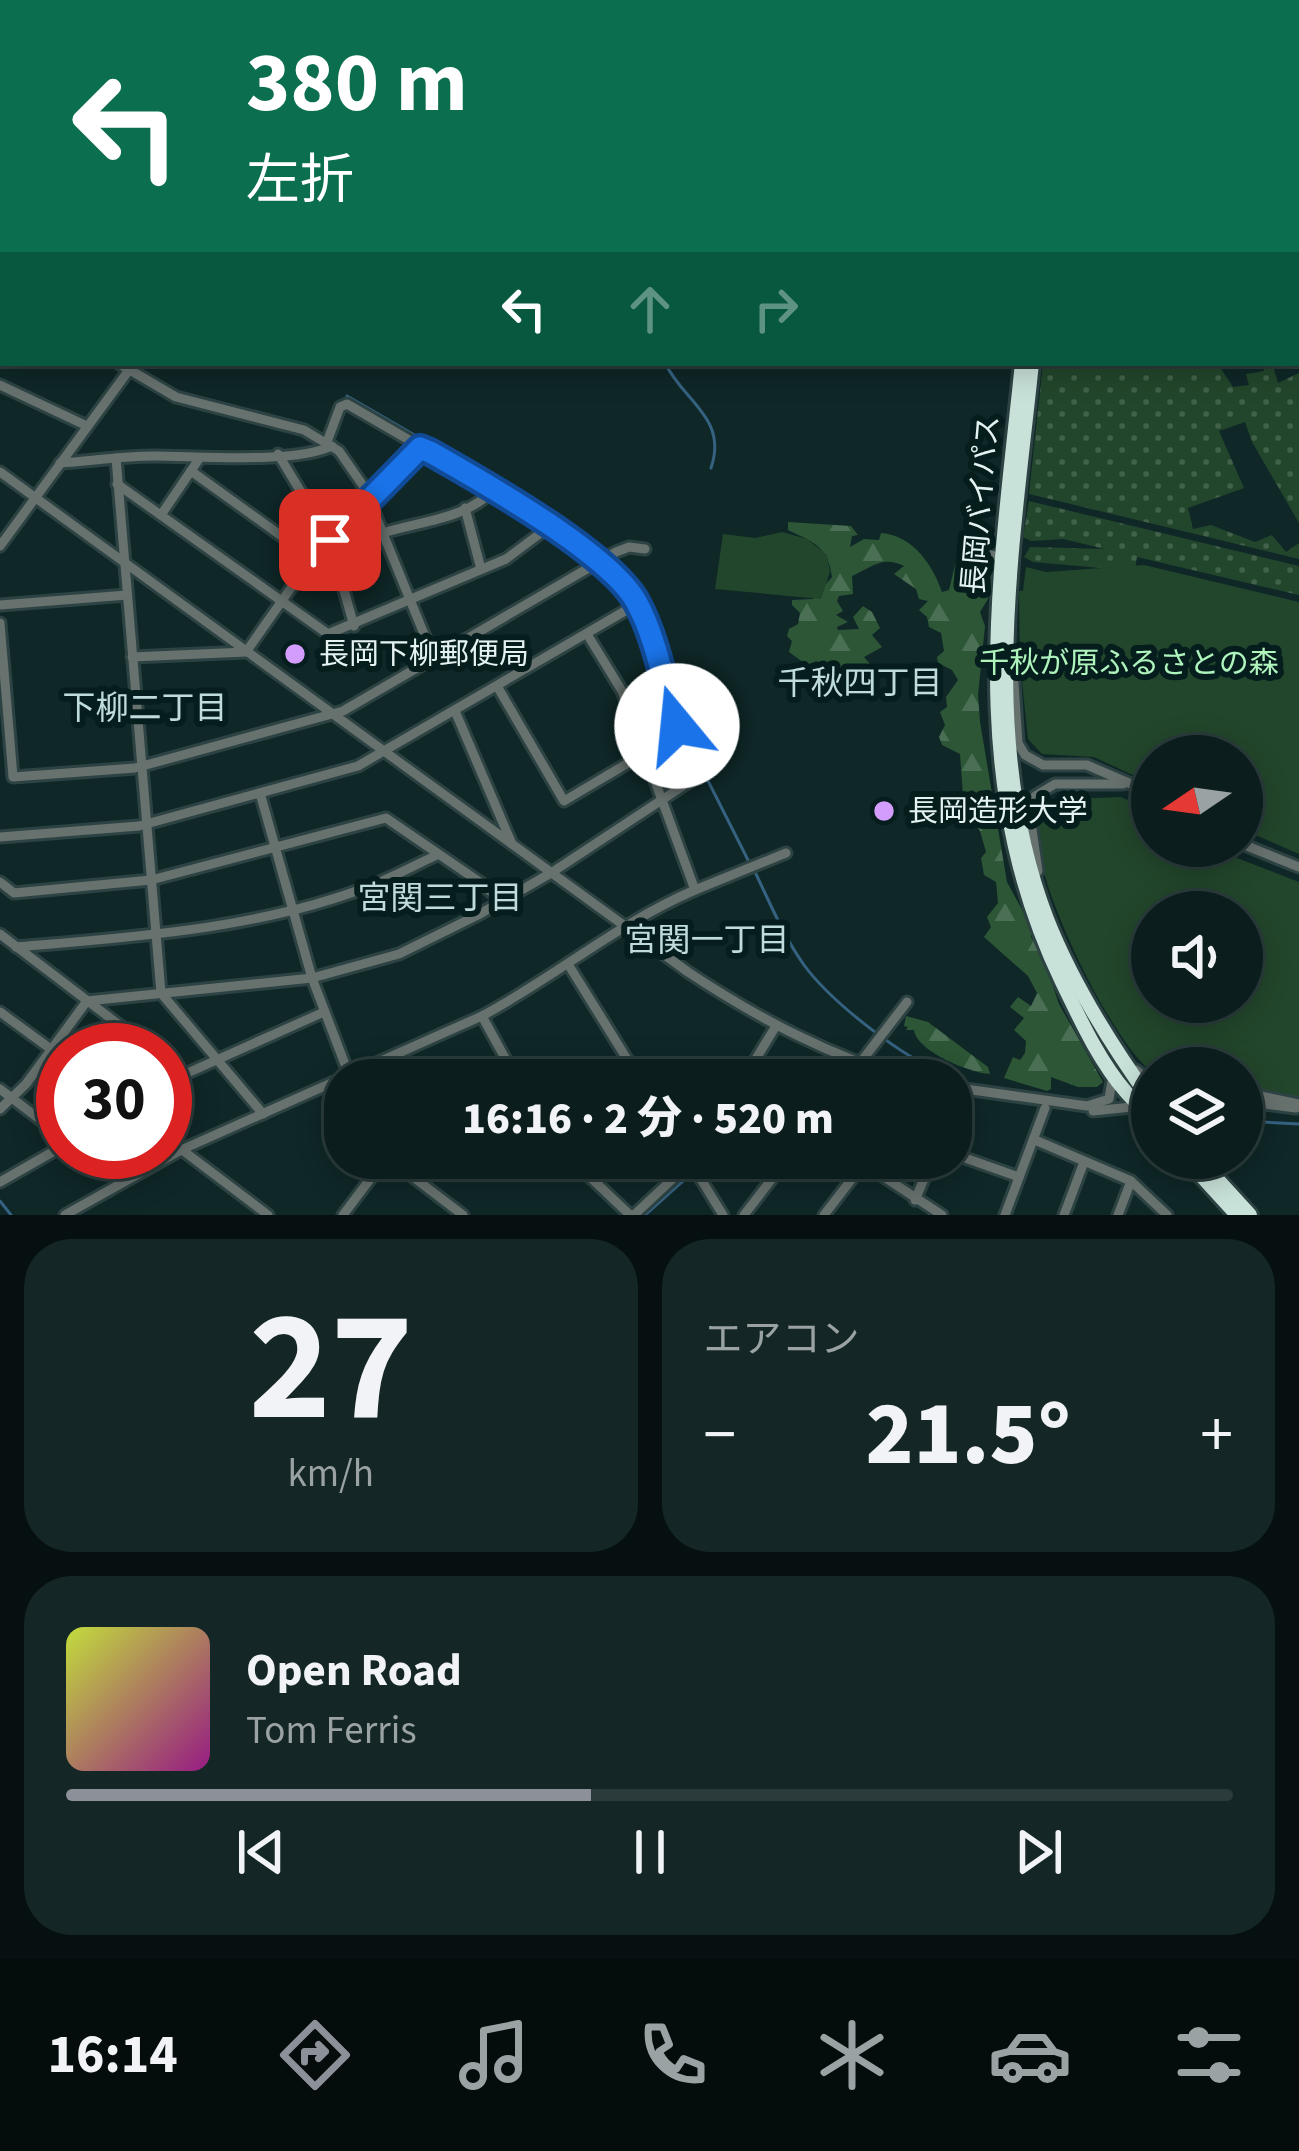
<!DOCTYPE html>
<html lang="ja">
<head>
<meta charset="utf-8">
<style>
  :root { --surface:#0b1d1d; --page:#142626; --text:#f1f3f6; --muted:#9aa2a4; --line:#2b3b3b; --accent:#8c9099 }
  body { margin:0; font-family:"Source Sans 3","Noto Sans JP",sans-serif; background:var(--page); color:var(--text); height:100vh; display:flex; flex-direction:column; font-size:45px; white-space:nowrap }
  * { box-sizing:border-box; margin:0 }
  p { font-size:39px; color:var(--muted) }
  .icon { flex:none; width:66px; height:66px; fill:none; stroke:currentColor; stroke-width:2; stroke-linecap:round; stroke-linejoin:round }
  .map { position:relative; height:1215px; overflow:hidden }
  .side { display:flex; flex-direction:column; gap:24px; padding:24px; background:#061010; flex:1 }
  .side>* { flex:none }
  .banner { position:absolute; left:0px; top:0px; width:1299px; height:366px; box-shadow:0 6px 30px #0003,0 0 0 3px var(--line); background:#0b6e4f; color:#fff; overflow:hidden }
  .needle { width:78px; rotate:257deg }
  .controls { position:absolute; left:1131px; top:735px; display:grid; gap:24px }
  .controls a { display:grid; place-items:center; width:132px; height:132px; border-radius:50%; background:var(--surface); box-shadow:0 6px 30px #0003,0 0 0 3px var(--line); font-size:60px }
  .speed { position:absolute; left:36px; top:1023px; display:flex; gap:24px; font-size:60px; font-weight:700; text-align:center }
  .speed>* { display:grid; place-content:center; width:156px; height:156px; border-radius:50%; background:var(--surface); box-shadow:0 6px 30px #0003,0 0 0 3px var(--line); line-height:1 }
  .speed .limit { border:18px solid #d22; background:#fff; color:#111 }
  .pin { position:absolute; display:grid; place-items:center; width:102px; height:102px; color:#fff; margin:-51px; border-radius:24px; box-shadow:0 6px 18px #0006 }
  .me { position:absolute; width:132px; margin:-66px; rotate:343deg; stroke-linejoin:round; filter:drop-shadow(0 0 9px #0008) }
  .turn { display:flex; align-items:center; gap:42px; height:252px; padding:0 48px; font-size:54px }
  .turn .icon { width:156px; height:156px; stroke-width:2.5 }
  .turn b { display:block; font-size:84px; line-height:102px }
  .lanes { display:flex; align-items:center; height:114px; padding:0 48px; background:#0003; justify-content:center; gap:60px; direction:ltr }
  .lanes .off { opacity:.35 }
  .big { font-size:90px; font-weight:800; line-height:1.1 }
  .side .widget { flex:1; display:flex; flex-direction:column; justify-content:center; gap:18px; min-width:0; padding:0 42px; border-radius:48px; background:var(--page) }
  .side .dial { align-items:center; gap:0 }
  .dial b { font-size:156px; line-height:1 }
  .song { display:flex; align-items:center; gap:36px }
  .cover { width:144px; height:144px; border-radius:18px; background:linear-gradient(135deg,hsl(70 70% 55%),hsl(310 70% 35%)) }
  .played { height:12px; border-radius:6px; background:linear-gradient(90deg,var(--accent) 45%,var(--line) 45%) }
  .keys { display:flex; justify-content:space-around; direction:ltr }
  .heat { display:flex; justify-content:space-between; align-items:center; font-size:66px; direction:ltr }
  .side .tiles { flex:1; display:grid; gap:24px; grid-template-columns:1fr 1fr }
  .widget:last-child { grid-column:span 2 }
  .trip { position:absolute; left:324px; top:1059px; width:648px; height:120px; border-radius:48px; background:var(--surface); box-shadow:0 6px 30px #0003,0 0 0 3px var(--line); font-weight:800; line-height:120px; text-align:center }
  .tabs { display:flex; height:192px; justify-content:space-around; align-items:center; background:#040c0c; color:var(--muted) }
  .tabs .icon { width:84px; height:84px }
  .tabs .current { color:var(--accent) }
  .tabs b { font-size:54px; color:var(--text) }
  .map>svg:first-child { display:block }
  .grass { fill:url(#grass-dots) }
  .forest { fill:url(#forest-firs) }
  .park { fill:#22462b; fill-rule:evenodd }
  .water { fill:url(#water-waves) }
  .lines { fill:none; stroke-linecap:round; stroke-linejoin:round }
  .stream { stroke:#356281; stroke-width:3 }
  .minor-casing { stroke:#2d4343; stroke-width:15 }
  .highway-casing { stroke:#2d4343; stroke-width:20 }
  .minor { stroke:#67716e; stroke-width:9 }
  .highway { stroke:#c8e2d9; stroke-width:14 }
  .route-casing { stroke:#114b97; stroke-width:30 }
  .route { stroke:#1a73e8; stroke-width:21 }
  .poi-dot { fill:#d29dfd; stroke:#051d1d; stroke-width:4.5 }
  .labels { text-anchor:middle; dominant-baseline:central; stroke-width:12; stroke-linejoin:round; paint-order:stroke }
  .street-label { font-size:30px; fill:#e4f2f2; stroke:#051d1d }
  .poi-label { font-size:30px; fill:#e4f2f2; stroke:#051d1d; text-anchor:start }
  .park-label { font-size:30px; fill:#b0f4bd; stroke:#051d1d }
  .neighbourhood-label { font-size:33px; fill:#bfdbdb; stroke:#051d1d }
</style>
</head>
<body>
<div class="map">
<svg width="1299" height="1215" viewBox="0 0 1299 1215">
  <defs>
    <pattern id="grass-dots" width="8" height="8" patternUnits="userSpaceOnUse" patternTransform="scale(3)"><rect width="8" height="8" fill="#22462b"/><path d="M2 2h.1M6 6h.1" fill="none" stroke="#42614a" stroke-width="1.8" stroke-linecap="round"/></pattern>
    <pattern id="forest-firs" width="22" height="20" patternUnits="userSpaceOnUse" patternTransform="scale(3)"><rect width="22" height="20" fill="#2c5636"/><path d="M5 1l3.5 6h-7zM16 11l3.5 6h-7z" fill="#4a6f54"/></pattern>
    <pattern id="water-waves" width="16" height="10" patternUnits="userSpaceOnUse" patternTransform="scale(3)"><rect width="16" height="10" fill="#356281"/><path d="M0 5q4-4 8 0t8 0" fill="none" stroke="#527993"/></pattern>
  </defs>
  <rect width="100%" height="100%" fill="#0f2727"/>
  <g class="grass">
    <path d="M1043,363H1217L1233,387L1249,385L1246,374L1264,371L1263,363H1272L1278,383L1299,373V523L1252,442L1245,422L1219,431L1244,488L1188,508L1193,529L1211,525L1255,542L1272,535L1286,552L1299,543V559L1029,494Z"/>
    <path d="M1029,501L1299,566V595L1137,557L1135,571L1033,562L1024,557L1030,547L1105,549L1063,539L1031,541L1023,537Z"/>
  </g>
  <g class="forest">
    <path d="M788,522L851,526L858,535L852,536L850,547L864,539L879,540L881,533C914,535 934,568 942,592L949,590L955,565L977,566L980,558L992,561L988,599L980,612L985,626L978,695L980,722L1007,882L1031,926V937L1043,956L1059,1004L1103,1082L1097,1087H1078L1051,1077V1089L1047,1091L1004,1078L1013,1057L1020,1060L1025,1053L1026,1041L1014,1030L1024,1018L1010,1007L1018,997L1031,1006L1037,993L1028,976L984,937L991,927L987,917L998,903L996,882L984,875L981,858L986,852L980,831L964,809L960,754L942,745L939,737L945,725L940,712L947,707L946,697L958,680L952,670L938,663L937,657L944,651L941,633L929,627L927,617L919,610L928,601L919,599L916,589L894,574L904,566C882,555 871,568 852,576L853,594L839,596L837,601L843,611L836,615L848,622L837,627L838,630L859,629L853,617L863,606L872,612L880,628L872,635L882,647L864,657L876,671L846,675L816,661L807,665L789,652L792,641L787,636L789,629L798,624L800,613L792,605V600L813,599L832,577C828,546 813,542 788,530Z"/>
    <path d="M906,1016L928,1022L988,1067L990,1074C971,1073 917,1052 914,1030H906L908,1027L904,1026Z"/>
  </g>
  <g class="park">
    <path d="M782,532L807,539L827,555L830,572L821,599L715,589L723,534L755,538Z"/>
    <path d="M1144,565L1299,602V854L1242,829V756H1152V784L1094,757L1042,754L1028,739L1020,662L1019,591H1023L1026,567L1046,572Z"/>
    <path d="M1121,797L1152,811V846H1206L1299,882V1098L1242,1088V1068H1152V1072C1111,1042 1025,866 1037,817C1039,811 1043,805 1045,800ZM1152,912H1242V1002H1152Z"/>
  </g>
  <path class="water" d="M993,0H1299V98L1296,3Z"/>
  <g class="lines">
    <g class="stream">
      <path d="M451,3V0"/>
      <path d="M665,363C684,402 728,418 711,468"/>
      <path d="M347,396L534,504L598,556"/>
      <path d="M605,563L644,603L673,695"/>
      <path d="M695,755L750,864"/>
      <path d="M755,872C770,903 784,937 804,965C832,1003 903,1058 947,1075"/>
      <path d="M1242,1121L1299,1124"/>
      <path d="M0,1201L11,1215"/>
      <path d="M645,1215L690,1175"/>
    </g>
    <defs>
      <g id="minor">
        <path d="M0,296L3,298"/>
        <path d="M118,363L176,397L304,430L339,451L364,487L433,656"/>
        <path d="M0,385L87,426"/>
        <path d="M278,454L330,540L354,626"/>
        <path d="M116,458L161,993L263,1114"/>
        <path d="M60,463C91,461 123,456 154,456C198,456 294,464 332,446"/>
        <path d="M191,471L312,558"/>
        <path d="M0,472L688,972C759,1019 830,1056 911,1080"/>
        <path d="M117,484L328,634L506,559L550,526"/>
        <path d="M465,508L481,569"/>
        <path d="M161,515L199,459"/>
        <path d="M383,533C417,522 471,518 493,489"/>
        <path d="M0,546L129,370"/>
        <path d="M975,552L995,556"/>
        <path d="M0,605L127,595"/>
        <path d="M0,623L13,777L135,768L343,711L616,552L629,547L645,549"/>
        <path d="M132,657L246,652L312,558L420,447"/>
        <path d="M1013,669L1018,743L1025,755L1043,765H1087L1152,793"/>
        <path d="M497,686L564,801L645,753"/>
        <path d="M455,711L512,844"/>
        <path d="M260,793L312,978L351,1080"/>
        <path d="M0,837L139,826L358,766L637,604"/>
        <path d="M1242,844L1299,867"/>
        <path d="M1038,871L1030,816L1035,796L1055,784H1123"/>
        <path d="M0,882L14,893L151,880L386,818L481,883L502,902"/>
        <path d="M695,890L786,853"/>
        <path d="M0,934L152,1050"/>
        <path d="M16,947C134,937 259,929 370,886C393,877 415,865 437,855"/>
        <path d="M568,964L640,1080"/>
        <path d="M0,1012L63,1058"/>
        <path d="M482,1016L517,1080"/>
        <path d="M165,1060L183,1075L324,1012"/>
        <path d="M1136,1070L1152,1083"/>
        <path d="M743,1080L776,1026"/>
        <path d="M847,1080L907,1002"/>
        <path d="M951,1087L1087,1106L1109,1099L1112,1081"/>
        <path d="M0,1089L63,1137"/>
        <path d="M1242,1092L1299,1104"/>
        <path d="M1242,1101L1296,1108"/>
        <path d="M0,1109L26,1084L87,1001L312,978L399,954L478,915L551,873L698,776L633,596L598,563L528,509L347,404L340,407L327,442"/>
        <path d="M1093,1111L1141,1106"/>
        <path d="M165,1137L268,1215"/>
        <path d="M1035,1140L1131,1181L1167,1215"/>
        <path d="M951,1153L1019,1177"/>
        <path d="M388,1158L463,1215"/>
        <path d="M570,1158L630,1215"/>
        <path d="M855,1158L942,1215"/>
        <path d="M691,1163L723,1215"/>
        <path d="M0,1182L63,1146"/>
        <path d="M915,1200L933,1158"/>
        <path d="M65,1215L181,1150L482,1016C555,977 618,923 695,890L622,691L587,634"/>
        <path d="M343,1215L386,1158"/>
        <path d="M634,1215L695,1158"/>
        <path d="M744,1215L788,1158"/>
        <path d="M824,1215L868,1158"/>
        <path d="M1005,1215L1045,1108"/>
        <path d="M1064,1215L1084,1162"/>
        <path d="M1118,1215L1131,1181"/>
      </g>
      <g id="highway">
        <path d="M1060,3V0"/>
        <path d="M1070,3V0"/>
        <path d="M1022,363C1000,578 964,778 1062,982C1080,1019 1099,1061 1126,1092C1134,1102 1144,1108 1152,1118"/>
        <path d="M1032,363C1013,547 978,740 1047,919C1073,985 1111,1045 1152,1102"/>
        <path d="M1185,1158L1237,1215"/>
        <path d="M1198,1158L1250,1215"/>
      </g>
    </defs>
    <use href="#minor" class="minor-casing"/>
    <use href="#highway" class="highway-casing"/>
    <use href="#minor" class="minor"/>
    <use href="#highway" class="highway"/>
  </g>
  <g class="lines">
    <defs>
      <path id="route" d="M330,540L420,448L430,452C481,481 611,554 637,603C657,640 664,687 677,726"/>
    </defs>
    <use href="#route" class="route-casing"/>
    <use href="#route" class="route"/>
  </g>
  <g class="poi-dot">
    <circle cx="295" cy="654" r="12"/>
    <circle cx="884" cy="811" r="12"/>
  </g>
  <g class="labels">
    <g class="street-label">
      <text transform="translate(981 505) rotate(-85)">長岡バイパス</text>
    </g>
    <g class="poi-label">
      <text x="319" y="654">長岡下柳郵便局</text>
      <text x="908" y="811">長岡造形大学</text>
    </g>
    <g class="park-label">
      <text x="1129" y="663">千秋が原ふるさとの森</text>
    </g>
    <g class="neighbourhood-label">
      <text x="860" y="683">千秋四丁目</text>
      <text x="145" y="708">下柳二丁目</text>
      <text x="440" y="898">宮関三丁目</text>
      <text x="707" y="940">宮関一丁目</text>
    </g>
  </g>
</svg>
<div class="controls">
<a><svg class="needle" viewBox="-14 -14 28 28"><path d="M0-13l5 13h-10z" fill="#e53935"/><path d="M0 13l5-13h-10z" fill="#9aa2a4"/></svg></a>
<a><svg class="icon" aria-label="sound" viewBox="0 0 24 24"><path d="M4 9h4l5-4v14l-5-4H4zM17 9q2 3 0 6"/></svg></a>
<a><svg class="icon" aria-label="layers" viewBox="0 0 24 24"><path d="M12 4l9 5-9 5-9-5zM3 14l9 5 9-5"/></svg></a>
</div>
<div class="speed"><div class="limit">30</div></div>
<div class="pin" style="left:330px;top:540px;background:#d93025"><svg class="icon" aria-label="arrive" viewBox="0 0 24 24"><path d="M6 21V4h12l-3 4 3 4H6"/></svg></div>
<svg class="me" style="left:677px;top:726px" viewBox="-20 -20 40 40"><circle r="19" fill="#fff"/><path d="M0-13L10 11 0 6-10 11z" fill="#1a73e8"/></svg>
<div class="trip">16:16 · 2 分 · 520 m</div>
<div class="banner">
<div class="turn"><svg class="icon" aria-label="left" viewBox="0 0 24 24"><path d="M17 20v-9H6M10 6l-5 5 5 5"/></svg><div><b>380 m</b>左折</div></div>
<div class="lanes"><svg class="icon" aria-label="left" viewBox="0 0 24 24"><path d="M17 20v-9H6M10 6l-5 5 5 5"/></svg><svg class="icon off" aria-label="ahead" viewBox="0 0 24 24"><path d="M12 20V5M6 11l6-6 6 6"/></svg><svg class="icon off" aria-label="right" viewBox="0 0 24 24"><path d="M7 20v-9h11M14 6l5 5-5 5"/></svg></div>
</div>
</div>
<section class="side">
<div class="tiles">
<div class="widget dial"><b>27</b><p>km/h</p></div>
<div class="widget"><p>エアコン</p>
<div class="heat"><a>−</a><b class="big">21.5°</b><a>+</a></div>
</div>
<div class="widget">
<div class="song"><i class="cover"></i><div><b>Open Road</b><p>Tom Ferris</p></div></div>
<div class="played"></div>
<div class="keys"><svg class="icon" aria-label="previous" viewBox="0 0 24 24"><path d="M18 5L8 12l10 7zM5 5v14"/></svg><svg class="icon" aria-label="pause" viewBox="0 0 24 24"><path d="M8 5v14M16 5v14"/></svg><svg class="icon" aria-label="next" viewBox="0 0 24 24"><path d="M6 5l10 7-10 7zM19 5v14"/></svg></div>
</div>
</div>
</section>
<nav class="tabs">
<b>16:14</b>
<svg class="icon current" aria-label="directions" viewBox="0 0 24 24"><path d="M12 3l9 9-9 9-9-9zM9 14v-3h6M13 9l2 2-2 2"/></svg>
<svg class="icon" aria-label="music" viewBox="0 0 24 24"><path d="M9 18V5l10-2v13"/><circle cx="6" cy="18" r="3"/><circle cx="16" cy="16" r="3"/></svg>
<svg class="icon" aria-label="phone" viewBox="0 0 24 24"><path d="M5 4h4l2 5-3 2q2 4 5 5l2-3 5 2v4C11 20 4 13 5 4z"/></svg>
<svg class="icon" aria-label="climate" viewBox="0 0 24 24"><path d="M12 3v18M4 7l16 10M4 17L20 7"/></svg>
<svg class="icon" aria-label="car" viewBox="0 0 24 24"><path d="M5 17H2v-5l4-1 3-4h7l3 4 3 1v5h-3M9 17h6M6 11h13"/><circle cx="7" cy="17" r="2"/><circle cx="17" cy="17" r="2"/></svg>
<svg class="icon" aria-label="filters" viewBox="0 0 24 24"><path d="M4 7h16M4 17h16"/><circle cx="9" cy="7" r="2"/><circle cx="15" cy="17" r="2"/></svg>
</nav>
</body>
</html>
